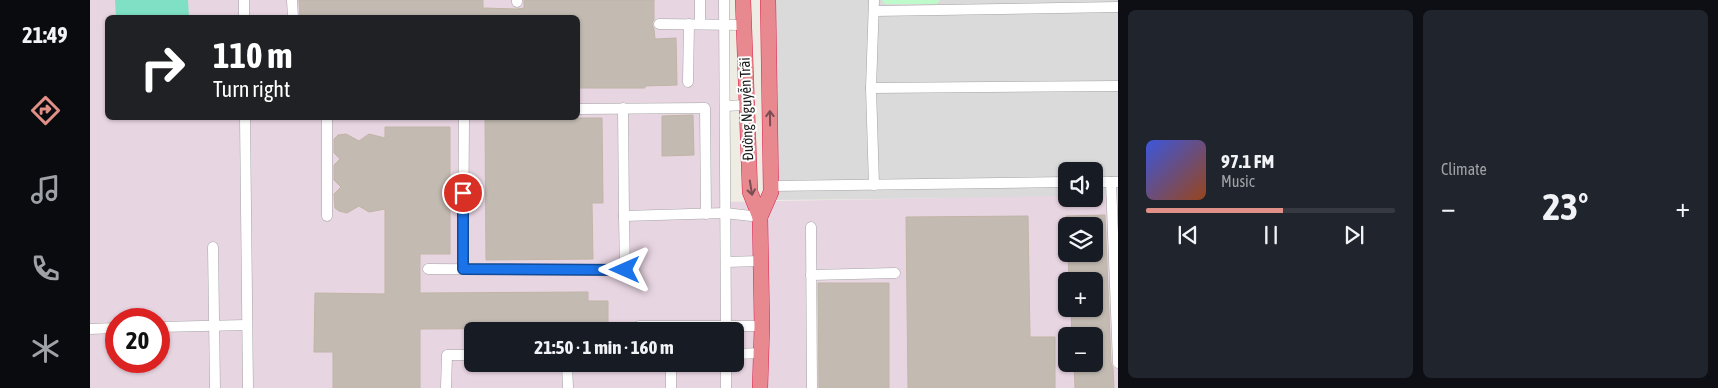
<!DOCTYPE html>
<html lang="en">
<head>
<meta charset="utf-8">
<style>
  :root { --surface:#171b24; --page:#20242c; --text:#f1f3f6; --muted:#9ea1a6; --line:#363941; --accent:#e09087 }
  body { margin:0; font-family:"Asap Condensed",sans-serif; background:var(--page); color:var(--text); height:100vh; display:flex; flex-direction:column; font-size:19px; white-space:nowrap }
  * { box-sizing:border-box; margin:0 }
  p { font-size:16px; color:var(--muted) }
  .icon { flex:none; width:28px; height:28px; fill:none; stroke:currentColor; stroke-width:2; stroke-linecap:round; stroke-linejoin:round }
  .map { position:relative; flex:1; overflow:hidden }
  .side { display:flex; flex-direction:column; gap:10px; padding:10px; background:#0d0f14; width:600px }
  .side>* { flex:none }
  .guide { position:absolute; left:15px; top:15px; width:475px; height:105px; border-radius:8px; box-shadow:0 1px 4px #0004; background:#202124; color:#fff; overflow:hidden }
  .fabs { position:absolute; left:968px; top:162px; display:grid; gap:10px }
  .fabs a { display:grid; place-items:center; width:45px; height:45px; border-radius:8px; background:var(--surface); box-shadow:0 1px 4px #0004; font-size:25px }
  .speed { position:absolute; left:15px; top:308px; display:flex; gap:10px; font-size:25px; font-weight:700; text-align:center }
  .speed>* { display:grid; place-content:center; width:65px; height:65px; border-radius:50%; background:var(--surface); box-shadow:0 1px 4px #0004; line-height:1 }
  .speed .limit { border:8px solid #d22; background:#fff; color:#111 }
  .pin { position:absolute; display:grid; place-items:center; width:42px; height:42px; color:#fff; margin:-21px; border:2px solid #fff; border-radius:50%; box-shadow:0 1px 5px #0007 }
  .me { position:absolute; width:55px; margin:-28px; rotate:270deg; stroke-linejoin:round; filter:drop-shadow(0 0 4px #0008) }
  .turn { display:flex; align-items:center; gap:18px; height:105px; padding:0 25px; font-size:22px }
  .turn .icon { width:65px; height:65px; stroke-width:2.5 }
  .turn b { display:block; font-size:35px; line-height:42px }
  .big { font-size:38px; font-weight:700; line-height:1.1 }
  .side .card { flex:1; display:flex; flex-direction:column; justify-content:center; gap:8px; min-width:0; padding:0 18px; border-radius:8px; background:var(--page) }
  .song { display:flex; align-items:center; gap:15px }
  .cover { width:60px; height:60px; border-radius:8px; background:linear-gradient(135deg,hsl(230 70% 55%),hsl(20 70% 35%)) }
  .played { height:5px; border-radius:2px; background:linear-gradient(90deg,var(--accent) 55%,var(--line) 55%) }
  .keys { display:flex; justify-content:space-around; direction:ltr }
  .heat { display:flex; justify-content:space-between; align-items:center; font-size:28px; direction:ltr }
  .side .tiles { flex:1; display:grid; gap:10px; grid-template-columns:repeat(2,1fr) }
  .trip { position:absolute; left:374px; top:322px; width:280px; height:50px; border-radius:8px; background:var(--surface); box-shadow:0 1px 4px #0004; font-weight:700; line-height:50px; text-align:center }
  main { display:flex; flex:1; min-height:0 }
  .tabs { display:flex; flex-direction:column; width:90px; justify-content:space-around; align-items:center; background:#090b0e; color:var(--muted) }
  .tabs .icon { width:35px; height:35px }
  .tabs .on { color:var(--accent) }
  .tabs b { font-size:22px; color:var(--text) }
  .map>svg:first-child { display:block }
  .residential { fill:#dbdada }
  .industrial { fill:#e8d5e2; fill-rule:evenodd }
  .park { fill:#bffaca }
  .pitch { fill:#7fe0c5 }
  .building { fill:#c3bbb2; stroke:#c1b4a5 }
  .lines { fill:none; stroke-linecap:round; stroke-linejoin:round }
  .minor-casing { stroke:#a4a4a4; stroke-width:11 }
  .highway-casing { stroke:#dc214c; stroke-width:16 }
  .minor { stroke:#fff; stroke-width:10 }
  .highway { stroke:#e88990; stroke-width:15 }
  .oneway { stroke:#784e51 }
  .route-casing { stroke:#114b97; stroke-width:12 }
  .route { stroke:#1a73e8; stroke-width:9 }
  .labels { text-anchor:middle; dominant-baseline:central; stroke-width:4; stroke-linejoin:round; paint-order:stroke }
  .street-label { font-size:15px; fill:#1d1d1d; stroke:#fff }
</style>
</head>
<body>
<main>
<nav class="tabs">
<b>21:49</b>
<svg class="icon on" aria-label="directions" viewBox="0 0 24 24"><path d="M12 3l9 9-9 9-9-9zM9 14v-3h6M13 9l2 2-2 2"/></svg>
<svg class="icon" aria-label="music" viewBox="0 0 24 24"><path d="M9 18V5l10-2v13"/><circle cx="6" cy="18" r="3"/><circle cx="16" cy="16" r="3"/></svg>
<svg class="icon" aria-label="phone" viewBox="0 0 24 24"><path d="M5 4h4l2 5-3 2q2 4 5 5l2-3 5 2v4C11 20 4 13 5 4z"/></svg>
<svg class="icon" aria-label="climate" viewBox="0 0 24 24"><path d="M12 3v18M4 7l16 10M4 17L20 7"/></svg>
</nav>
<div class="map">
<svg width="1028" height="388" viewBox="0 0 1028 388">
  <rect width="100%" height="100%" fill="#efece3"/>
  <path class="residential" d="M684,0H1028V197H1004V171H976V197L685,200Z"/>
  <path class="industrial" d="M0,0H631L632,202L976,196V199H1004V195H1028V388H0ZM18,18H488V118H18ZM976,226H1004V254H976ZM976,281H1004V309H976ZM26,319H69V361H26ZM382,331H645V364H382ZM976,336H1004V364H976Z"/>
  <path class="park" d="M792,0H850L847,4H795Z"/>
  <path class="pitch" d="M25,0H98L99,17H26Z"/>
  <g class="building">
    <path d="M209,0H393V8L427,9L434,8V0H564V19L562,24L564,29L565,39L586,38L587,85L555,86V88H488V18H210Z"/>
    <path d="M603,115L604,155L572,156V116Z"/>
    <path d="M395,118H512L513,203H502L503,259L396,260Z"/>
    <path d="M295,127H360V254H330V293L498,292V301H518V328L330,329V388H243V352H224L225,293L295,294V209L279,212L269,206L257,213L249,211L245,208L244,194L251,187L244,180V165L250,159L244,153V139L248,135L256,134L269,141L279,134L295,138Z"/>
    <path d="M1015,215L1021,363L1023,368L1024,388H985L984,364H1004V336H982L981,309H1004V281H979L978,254H1004V226H977L976,216Z"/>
    <path d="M938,216L940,337H965V388H818L816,217Z"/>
    <path d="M728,283H799V388H729Z"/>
  </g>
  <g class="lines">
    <defs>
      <g id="minor">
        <path d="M154,0V18"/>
        <path d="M202,0L203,18"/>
        <path d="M427,0V2"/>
        <path d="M634,0L636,331"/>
        <path d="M784,0L781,88L784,185"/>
        <path d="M784,11L1028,7"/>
        <path d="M569,24L653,25"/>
        <path d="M610,24V0"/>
        <path d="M598,82L599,24"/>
        <path d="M781,88L1028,86"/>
        <path d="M635,106L656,105"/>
        <path d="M533,108L534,216L635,213L670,217"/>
        <path d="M488,109L615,108L616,214"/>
        <path d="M155,118L158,388"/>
        <path d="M1004,182H1028"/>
        <path d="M1021,182L1028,363"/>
        <path d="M681,186L976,182"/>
        <path d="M237,216V118"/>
        <path d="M721,227L722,388"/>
        <path d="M123,247L125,388"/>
        <path d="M636,262L670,261"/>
        <path d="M338,269L535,270L534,216"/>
        <path d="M373,269L374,118"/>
        <path d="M721,275L805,273"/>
        <path d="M69,327L156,325"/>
        <path d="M0,329L26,328"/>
        <path d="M549,331V326H672"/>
        <path d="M645,354L671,353"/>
        <path d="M477,364L478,388"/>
        <path d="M581,364V388"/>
        <path d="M636,364V388"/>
        <path d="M356,388L357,355H382"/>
      </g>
      <g id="highway">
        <path d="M653,0L660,192L670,217"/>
        <path d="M670,388L672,326L670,217L681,192L678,0"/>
      </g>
    </defs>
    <use href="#minor" class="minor-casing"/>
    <use href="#highway" class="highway-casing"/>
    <use href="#minor" class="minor"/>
    <use href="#highway" class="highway"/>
  </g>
  <defs><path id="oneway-shaft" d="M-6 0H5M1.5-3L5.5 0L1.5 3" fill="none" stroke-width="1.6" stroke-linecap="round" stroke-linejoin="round" transform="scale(1.25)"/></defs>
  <g class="oneway">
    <use href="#oneway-shaft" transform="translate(680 118) rotate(-91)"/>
    <use href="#oneway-shaft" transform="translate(661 188) rotate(81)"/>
  </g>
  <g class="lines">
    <defs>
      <path id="route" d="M373,193V269L535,270"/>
    </defs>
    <use href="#route" class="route-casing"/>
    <use href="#route" class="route"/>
  </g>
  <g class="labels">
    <g class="street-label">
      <text transform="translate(656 109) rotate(-92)">Đường Nguyễn Trãi</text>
    </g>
  </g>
</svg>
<div class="fabs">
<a><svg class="icon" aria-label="sound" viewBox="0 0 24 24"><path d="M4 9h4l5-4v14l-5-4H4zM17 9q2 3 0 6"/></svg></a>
<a><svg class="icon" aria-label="layers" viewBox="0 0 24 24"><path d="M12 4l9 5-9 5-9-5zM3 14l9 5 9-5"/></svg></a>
<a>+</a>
<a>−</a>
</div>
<div class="speed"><div class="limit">20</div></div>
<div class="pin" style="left:373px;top:193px;background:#d93025"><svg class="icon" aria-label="arrive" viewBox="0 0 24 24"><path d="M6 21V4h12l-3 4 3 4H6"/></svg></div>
<svg class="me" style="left:535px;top:270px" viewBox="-20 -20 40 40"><path d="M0-17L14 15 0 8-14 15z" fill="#1a73e8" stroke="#fff" stroke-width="4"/></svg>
<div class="trip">21:50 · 1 min · 160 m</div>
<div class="guide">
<div class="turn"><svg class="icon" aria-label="right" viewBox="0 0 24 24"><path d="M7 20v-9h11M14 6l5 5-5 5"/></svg><div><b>110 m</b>Turn right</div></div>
</div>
</div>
<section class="side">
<div class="tiles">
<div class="card">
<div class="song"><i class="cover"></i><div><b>97.1 FM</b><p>Music</p></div></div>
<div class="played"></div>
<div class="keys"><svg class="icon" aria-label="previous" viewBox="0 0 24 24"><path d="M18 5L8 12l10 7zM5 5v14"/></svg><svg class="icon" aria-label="pause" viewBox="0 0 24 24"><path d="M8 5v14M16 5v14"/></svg><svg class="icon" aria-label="next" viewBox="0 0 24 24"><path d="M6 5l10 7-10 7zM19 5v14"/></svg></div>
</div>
<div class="card"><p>Climate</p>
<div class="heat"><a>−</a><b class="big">23°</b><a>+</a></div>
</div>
</div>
</section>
</main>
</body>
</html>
